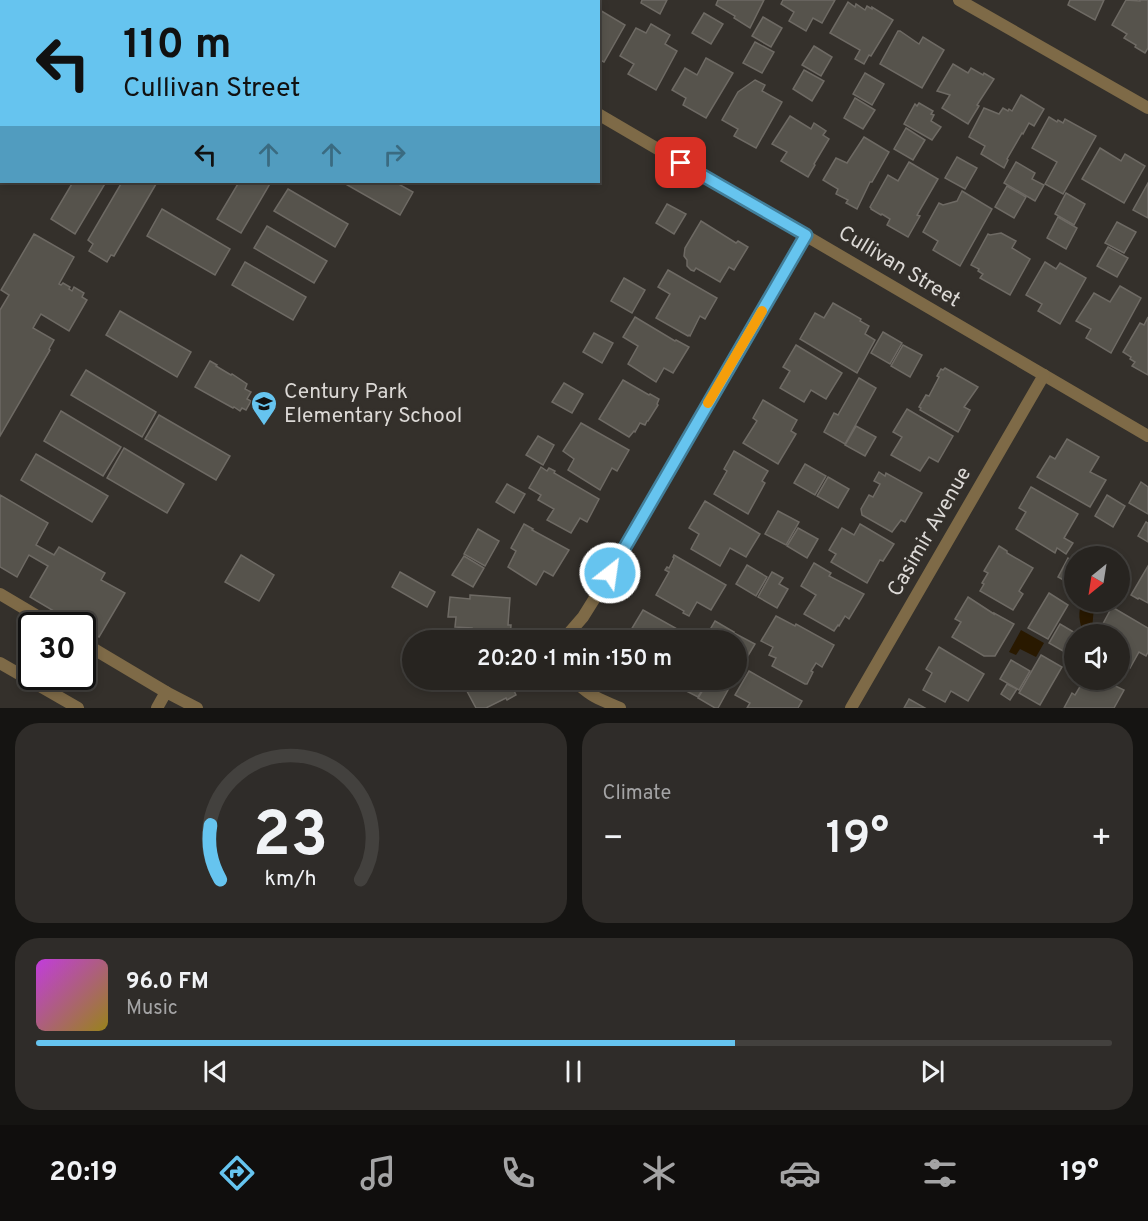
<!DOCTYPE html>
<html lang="en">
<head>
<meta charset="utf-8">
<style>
  :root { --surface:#272420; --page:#2f2c29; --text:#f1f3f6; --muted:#a4a4a5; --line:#43413e; --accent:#66c4ef }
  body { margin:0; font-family:Overpass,sans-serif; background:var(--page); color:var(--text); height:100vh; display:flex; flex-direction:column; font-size:22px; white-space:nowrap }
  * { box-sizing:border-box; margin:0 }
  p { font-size:20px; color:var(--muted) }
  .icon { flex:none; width:33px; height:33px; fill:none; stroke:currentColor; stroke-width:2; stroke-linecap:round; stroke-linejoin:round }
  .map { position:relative; height:708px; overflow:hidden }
  .drawer { display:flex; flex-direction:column; gap:15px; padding:15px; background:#151412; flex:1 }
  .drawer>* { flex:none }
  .top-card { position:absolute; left:0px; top:0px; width:600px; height:183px; box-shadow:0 3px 9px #0003,0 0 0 2px var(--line); background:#66c4ef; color:#111; overflow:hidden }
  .needle { width:39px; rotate:210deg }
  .controls { position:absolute; left:1064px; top:546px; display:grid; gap:12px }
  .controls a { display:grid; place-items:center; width:66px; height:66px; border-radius:50%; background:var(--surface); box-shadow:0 3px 9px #0003,0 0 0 2px var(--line); font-size:30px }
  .speed { position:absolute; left:18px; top:612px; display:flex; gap:12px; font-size:30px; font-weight:700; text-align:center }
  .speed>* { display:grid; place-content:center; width:78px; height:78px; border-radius:50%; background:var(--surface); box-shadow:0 3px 9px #0003,0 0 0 2px var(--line); line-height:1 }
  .speed .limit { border:3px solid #111; border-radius:9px; background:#fff; color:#111 }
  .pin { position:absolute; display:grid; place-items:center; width:51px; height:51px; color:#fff; margin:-26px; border-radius:12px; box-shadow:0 3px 9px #0006 }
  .me { position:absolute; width:66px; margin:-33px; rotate:30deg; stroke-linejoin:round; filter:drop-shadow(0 0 4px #0008) }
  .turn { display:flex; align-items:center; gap:21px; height:126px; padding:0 24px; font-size:27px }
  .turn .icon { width:78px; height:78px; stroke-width:2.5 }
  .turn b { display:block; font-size:42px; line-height:51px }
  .lanes { display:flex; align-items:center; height:57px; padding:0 24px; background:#0003; justify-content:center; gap:30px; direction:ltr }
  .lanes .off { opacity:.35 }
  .big { font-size:45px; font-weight:600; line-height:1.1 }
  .drawer .widget { flex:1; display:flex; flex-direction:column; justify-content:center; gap:9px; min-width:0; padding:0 21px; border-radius:24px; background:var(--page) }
  .drawer .dial { align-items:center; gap:0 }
  .dial svg { height:156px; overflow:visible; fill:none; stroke:var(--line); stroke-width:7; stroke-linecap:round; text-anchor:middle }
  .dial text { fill:var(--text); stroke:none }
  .song { display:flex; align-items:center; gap:18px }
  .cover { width:72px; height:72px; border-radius:9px; background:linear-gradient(135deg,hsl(290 70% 55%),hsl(50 70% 35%)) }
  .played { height:6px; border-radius:3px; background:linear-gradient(90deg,var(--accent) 65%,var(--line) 65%) }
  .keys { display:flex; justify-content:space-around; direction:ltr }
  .heat { display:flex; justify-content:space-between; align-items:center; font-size:33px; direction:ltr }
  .drawer .tiles { flex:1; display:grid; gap:15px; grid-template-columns:1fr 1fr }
  .widget:last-child { grid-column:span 2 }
  .trip { position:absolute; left:402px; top:630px; width:345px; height:60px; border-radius:30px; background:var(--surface); box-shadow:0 3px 9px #0003,0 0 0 2px var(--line); font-weight:600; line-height:60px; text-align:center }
  .tab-bar { display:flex; height:96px; justify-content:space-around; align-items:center; background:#100e0d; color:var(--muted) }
  .tab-bar .icon { width:42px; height:42px }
  .tab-bar .active { color:var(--accent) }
  .tab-bar b { font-size:27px; color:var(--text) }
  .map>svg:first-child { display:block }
  .water { fill:#291900 }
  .building { fill:#56534c; stroke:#6e6a64; stroke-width:1.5 }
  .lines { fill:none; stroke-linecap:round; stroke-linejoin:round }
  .lane { stroke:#7e6a47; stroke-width:12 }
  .street { stroke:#7e6a47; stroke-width:12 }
  .route-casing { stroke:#427f9b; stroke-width:15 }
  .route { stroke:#66c4ef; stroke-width:10 }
  .slow { stroke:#f59e0b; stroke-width:10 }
  .labels { text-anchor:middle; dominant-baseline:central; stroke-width:6; stroke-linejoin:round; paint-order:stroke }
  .street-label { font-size:21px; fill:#dcd9d6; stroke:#34302b }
  .poi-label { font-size:21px; fill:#dcd9d6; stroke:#34302b; text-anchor:start }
</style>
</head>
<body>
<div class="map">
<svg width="1148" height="708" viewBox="0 0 1148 708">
  <rect width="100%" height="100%" fill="#34302b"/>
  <g class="water">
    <path d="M1083,602H1089L1094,607L1092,629L1089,633H1084C1079,624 1077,610 1083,602Z"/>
    <path d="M1021,630L1044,643L1036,657L1020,649L1016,655L1009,652Z"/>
  </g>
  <g class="building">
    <path d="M642,0H667L660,14L641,3Z"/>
    <path d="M718,0H764L750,28L734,18L735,16L716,5Z"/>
    <path d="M783,0H835L822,23L813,18L806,31L789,21L794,12L781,4Z"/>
    <path d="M1070,0H1104L1095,20L1068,5Z"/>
    <path d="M1126,0L1140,1V0H1148V48L1145,53L1135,47L1136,45L1124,38L1127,34L1112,25Z"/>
    <path d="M848,2L855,7L856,4L865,10L867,6L872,9V7L893,20L871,56L869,55L864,64L855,59L860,50L830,33Z"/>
    <path d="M598,9L625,25L604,62L598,59Z"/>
    <path d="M704,13L723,24L711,44L692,33Z"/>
    <path d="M763,17L782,28L771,47L752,36Z"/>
    <path d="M651,24L670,35L665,44L677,51L656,90L628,74L634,64L620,56L636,28L646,33Z"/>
    <path d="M898,31H900L919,44L923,37L944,50L922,88L880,64Z"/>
    <path d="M755,42L774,52L762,73L743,63Z"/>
    <path d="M814,46L832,57L821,76L802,65Z"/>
    <path d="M706,58L733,73L706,118L683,105L686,98L672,90L685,68L697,75Z"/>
    <path d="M953,64L968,73L971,68L983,75L984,73L994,79L977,105L979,106L968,124L942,108L950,95L937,91Z"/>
    <path d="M804,70L824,81L812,101L793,89Z"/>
    <path d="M865,73L884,84L872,105L853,94Z"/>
    <path d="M755,80L765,85L762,91L782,102L756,148L734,136L738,129L722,120L738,92Z"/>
    <path d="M1021,95L1044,109L1034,126L1029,123L1023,134L1022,133L1007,159L1008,160L1004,168L981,154L985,146L969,137L984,108L999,114L1003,108L1008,111L1009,109L1012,111Z"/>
    <path d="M855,98L875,110L863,129L844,118Z"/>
    <path d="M919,103L933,111L931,114L934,115L931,121L941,127L932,140L904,124L915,104L917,106Z"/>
    <path d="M790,116L811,129L814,123L826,131L823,135L829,139L814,164L815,165L808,177L781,161L787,152L772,144Z"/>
    <path d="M1049,117L1057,122L1058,120L1063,123L1065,119L1096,136L1063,194L1045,184L1057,162L1032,148Z"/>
    <path d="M906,128L925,140L913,160L894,149Z"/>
    <path d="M864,137L889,152L872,182H870L857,209L846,203L848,200L836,194L838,189L823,180L836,158L847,163Z"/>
    <path d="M1100,148L1121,161L1125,154L1145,166L1124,203L1082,179Z"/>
    <path d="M957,157L977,168L965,189L945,178Z"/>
    <path d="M909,162L938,179L917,215L920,216L908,237L887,225L890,219L882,214L881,215L871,209V208L870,207L888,175L898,181Z"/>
    <path d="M1016,162L1035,173L1032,179L1044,185L1035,201L1004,183Z"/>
    <path d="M73,182H106L75,234L51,219Z"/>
    <path d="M122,182H151L156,184L114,256L111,255L107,262L89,251L93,244L88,240Z"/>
    <path d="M239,182H271L241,233L217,219Z"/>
    <path d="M342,182H395L413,192L400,215Z"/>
    <path d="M1148,183V218L1133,210Z"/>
    <path d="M1007,186L1026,197L1014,218L995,207Z"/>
    <path d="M288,189L348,224L335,247L274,211Z"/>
    <path d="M962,191L992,209L960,266L933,250L938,241L923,232L939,203L943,205L957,201Z"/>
    <path d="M1066,193L1085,204L1074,225L1055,214Z"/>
    <path d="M667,204L686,214L674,234L656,223Z"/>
    <path d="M162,209L230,249L215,275L147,236Z"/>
    <path d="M1058,217L1077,228L1066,249L1047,238Z"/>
    <path d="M701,221L736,243L738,241L748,247L734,270L729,267L720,282L696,268L694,271L691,270L687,266V260L684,256L685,248Z"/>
    <path d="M1117,222L1136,232L1124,253L1105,243Z"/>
    <path d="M267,226L327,261L314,283L254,248Z"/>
    <path d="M1001,233L1016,241L1012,248L1030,259L1010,295L980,278L983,274L978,271L979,269L971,265L988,234L990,235Z"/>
    <path d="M34,234L74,257L59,284L61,285L63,283L70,287L69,289L72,291L74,287L84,293L82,297L87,300L69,331L41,314L33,328L54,340L49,349L50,350L0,436V310L9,295L1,290Z"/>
    <path d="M1108,247L1128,258L1117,277L1097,266Z"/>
    <path d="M245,262L306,297L293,320L232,285Z"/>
    <path d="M1045,262L1056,269L1060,263L1086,278L1060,324L1038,311L1042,304L1026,295Z"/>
    <path d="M668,270L717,298L705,319L700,316L690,336L689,335L688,336L656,318L670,294L658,287Z"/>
    <path d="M624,278L645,290L632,313L611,301Z"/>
    <path d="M1120,286L1141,298L1111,353L1086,338L1091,329L1076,321L1094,293L1110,302Z"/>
    <path d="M833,303L861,319L860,321L869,326L865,334L875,340L857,373L800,339L815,313L824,318Z"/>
    <path d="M120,311L191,352L177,377L106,335Z"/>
    <path d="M635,317L675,341L676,340L689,347L673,373L664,368L656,382L628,364L638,346L623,337Z"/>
    <path d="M1148,317V375L1132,366L1135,362L1130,359L1131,357L1123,352L1140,323L1144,325Z"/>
    <path d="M883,332L902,343L890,364L871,353Z"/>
    <path d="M594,333L613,343L602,363L583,352Z"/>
    <path d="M796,345L842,373L826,399L811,390L804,402L780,388L790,371L783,367Z"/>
    <path d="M903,345L922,355L910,377L891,366Z"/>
    <path d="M210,361L217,365L216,366L231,375L232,374L247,384L245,389L251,392L247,399L251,401L246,410L242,408L240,411L234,407L233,408L195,387Z"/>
    <path d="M945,368L978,387L964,407L970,410L958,432L920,410L921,408L919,407L926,395L929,396L939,377L937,376L941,369L943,370Z"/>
    <path d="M86,370L156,412L142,437L71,395Z"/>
    <path d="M859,378L876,388L845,444L824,432L834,413L838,415Z"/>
    <path d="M623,380L649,395L650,394L659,399L657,404L658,405L648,421H647L645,425L640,423L635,432L634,431L629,437L599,419Z"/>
    <path d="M564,383L583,394L572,413L552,402Z"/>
    <path d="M763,400L797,420L791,431L796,434L778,464L743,443L757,421L753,418Z"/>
    <path d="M907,409L953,436L938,462L929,457L920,471L891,455L902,437L893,432Z"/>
    <path d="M61,411L121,447L103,476L44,441Z"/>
    <path d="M159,415L230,456L216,480L145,439Z"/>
    <path d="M581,423L629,450L617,471L612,468L600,490L568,470L574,459L563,451Z"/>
    <path d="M856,426L876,437L865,456L845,445Z"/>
    <path d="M538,436L554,445L543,465L526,455Z"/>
    <path d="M1067,439L1099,457L1090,472L1106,480L1090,507L1037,477L1050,456L1055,459Z"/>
    <path d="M124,448L184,484L167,513L107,478Z"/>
    <path d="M734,451L768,471L762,481L765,483L748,514L714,494L727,471L724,469Z"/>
    <path d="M36,454L108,496L92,522L21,480Z"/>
    <path d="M805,464L826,476L815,495L794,483Z"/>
    <path d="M541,467L547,471L549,468L555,471L554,473L599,499L587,522L580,518L571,533L547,520L554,509L538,500L541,495L529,488Z"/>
    <path d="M879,472L885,476L886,473L922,493L905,522L901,520L892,532L862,515L861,509L869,495L873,497L880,484L874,481Z"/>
    <path d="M828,477L849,489L838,508L817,496Z"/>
    <path d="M1141,482L1148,487V514L1129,503Z"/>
    <path d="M507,484L525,494L514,513L496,502Z"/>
    <path d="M1031,487L1078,514L1064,538L1073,543L1066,554L1057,548L1055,553L1016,529L1026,512L1019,508Z"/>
    <path d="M0,495L48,523L36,545L54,555L59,547L105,573L101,580L125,593L99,637L82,628V626H79L30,597L48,566L29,555L17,577L0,567Z"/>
    <path d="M1107,495L1125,506L1113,527L1095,516Z"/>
    <path d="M705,501L760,534L746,557L730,548L720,566L691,549L699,534L689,528Z"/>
    <path d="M778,511L799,522L786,545L765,534Z"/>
    <path d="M1146,522L1148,523V542L1138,536Z"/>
    <path d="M524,524L533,529L532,530L569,550L553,576L544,571L536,585L508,567L516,551L511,548Z"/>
    <path d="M860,524L894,544L883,561L880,560L867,583L831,562L836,554L829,550L842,528L854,535Z"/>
    <path d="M798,528L818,539L807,558L787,546Z"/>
    <path d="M478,529L499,541L485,566L464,554Z"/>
    <path d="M999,546L1007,551V553L1033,568L1019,591L1023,594L1013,610L980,591L984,584L982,583L988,573L984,571Z"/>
    <path d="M241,555L274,575L259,601L225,582Z"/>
    <path d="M674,555L726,585L711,610L697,602L689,616L683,613L684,611L656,595L669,572L665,570L667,567L669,568L674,558L673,557Z"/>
    <path d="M464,556L484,568L473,587L452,575Z"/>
    <path d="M1068,558L1074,562V586L1058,577Z"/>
    <path d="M814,563L831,573L829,576L864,594L849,619L845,616L839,626L838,625L834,631L804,614L816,595L801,586Z"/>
    <path d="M747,565L767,577L756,596L736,584Z"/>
    <path d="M1148,566V603L1139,598L1138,599L1131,595Z"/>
    <path d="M400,572L435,592L427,607L392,587Z"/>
    <path d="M772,572L783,578L779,584L788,589L777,608L758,597Z"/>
    <path d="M1049,593L1068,605L1048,639L1028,628Z"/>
    <path d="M470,595L510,598L508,625H511L510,640H471L472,628L455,627L456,617H448L450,597L470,599Z"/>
    <path d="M968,597L994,614V613L1014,624L995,656H984L952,637L961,622L955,619Z"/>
    <path d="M1112,607L1148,628V652L1146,656L1139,652L1130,668L1119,662V634H1095L1098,630L1099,631Z"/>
    <path d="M643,610L679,630L673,640H631L633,637L628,635Z"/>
    <path d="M776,616L795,626L796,624L834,645L822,667L816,663L811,671L813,672L807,684H805L772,666L776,658L769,655L773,647L761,641Z"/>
    <path d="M715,621L734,632L729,640H704Z"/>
    <path d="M1060,624L1077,634H1074V648L1070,655L1049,643Z"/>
    <path d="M734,633L755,644L743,664L736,660V640H730Z"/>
    <path d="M939,647L984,674L968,701L951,691L945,702L923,690L932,673L926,669Z"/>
    <path d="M1041,655L1062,667L1040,705L1019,693Z"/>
    <path d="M1011,660L1030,671L1019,690L1000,679Z"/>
    <path d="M749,671L802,701L798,708H747L750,703L735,695Z"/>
    <path d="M461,680H509L516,695L507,700L506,698L486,708H476Z"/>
    <path d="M665,680H708L698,697Z"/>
    <path d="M709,680H715L729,688L718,708H715L698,698Z"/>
    <path d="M1084,680H1103L1124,690L1114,708H1064L1072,693L1075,695Z"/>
    <path d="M1007,684L1017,689L1010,700L1001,694Z"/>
    <path d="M909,699L925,708H904Z"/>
  </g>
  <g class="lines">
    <g class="lane">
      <path d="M0,594L54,626"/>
      <path d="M82,642L166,692"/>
      <path d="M157,708L166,692L197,708"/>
    </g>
    <g class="street">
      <path d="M401,0L404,2"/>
      <path d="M959,0L1148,108"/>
      <path d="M99,2L100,0"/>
      <path d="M598,114L1148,436"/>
      <path d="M0,173L2,171"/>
      <path d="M566,640L570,632L583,617L598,593L806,235"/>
      <path d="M0,663L78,708"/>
      <path d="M574,680C590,697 600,699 620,708"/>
      <path d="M851,708L1044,375"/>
    </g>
  </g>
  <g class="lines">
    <defs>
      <path id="route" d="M610,573L806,235L681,163"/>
    </defs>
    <use href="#route" class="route-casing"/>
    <use href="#route" class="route"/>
    <path class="slow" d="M708,403L762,311"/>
  </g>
  <defs>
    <symbol id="school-pin" viewBox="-11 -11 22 30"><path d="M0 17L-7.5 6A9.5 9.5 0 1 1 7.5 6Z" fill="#66c4ef" stroke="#34302b"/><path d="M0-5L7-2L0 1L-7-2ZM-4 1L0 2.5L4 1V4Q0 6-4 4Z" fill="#111"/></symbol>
  </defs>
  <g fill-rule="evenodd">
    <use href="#school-pin" x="249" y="389" width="30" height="40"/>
  </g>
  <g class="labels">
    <g class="street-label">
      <text transform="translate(899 267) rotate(31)">Cullivan Street</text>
      <text transform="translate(930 532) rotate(-60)">Casimir Avenue</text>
    </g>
    <g class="poi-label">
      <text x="284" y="392">Century Park<tspan x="284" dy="24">Elementary School</tspan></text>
    </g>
  </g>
</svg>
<div class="controls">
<a><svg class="needle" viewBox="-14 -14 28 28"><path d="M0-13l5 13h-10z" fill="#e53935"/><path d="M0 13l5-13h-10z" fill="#a4a4a5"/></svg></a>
<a><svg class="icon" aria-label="sound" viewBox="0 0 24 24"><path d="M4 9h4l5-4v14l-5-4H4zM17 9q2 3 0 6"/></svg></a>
</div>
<div class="speed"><div class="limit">30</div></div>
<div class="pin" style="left:681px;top:163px;background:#d93025"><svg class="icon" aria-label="arrive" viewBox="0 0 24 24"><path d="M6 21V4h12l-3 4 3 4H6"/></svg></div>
<svg class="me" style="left:610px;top:573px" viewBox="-20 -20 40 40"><circle r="17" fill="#66c4ef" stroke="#fff" stroke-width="3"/><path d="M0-11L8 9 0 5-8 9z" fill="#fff"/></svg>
<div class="trip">20:20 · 1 min · 150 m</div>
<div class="top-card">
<div class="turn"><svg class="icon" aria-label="left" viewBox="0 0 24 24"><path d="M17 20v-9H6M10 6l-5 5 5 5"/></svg><div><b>110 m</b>Cullivan Street</div></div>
<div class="lanes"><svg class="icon" aria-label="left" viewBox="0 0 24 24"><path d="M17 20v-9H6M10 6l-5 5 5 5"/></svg><svg class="icon off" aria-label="ahead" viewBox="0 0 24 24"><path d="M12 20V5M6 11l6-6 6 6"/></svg><svg class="icon off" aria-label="ahead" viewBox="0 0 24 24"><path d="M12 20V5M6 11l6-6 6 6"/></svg><svg class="icon off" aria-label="right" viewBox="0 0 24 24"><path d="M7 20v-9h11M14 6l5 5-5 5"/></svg></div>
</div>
</div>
<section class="drawer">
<div class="tiles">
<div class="widget dial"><svg viewBox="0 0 100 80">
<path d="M14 69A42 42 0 1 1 86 69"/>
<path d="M14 69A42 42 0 0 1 9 41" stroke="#66c4ef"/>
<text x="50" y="56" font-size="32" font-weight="700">23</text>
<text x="50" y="72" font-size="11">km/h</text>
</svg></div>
<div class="widget"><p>Climate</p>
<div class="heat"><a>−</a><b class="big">19°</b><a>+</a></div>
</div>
<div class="widget">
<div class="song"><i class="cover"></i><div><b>96.0 FM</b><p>Music</p></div></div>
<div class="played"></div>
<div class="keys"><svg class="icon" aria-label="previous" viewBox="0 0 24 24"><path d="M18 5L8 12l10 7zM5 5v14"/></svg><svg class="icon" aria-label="pause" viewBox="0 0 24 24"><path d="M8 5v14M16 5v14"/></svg><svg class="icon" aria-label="next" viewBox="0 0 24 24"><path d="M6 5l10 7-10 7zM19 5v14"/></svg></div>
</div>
</div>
</section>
<nav class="tab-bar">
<b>20:19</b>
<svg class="icon active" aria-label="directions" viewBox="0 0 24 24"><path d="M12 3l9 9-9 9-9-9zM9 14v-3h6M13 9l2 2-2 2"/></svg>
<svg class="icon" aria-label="music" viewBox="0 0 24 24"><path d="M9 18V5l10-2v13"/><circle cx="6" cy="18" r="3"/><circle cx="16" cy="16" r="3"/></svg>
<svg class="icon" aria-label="phone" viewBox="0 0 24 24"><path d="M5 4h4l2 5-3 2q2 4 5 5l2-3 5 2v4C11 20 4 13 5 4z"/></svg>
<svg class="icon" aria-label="climate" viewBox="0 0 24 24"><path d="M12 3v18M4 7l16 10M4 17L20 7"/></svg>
<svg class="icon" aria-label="car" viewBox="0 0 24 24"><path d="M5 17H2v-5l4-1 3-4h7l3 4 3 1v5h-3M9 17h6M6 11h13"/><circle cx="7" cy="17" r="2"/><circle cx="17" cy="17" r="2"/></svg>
<svg class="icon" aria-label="filters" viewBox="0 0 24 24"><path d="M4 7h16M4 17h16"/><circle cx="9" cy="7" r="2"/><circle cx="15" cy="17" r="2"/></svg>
<b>19°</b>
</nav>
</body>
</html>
